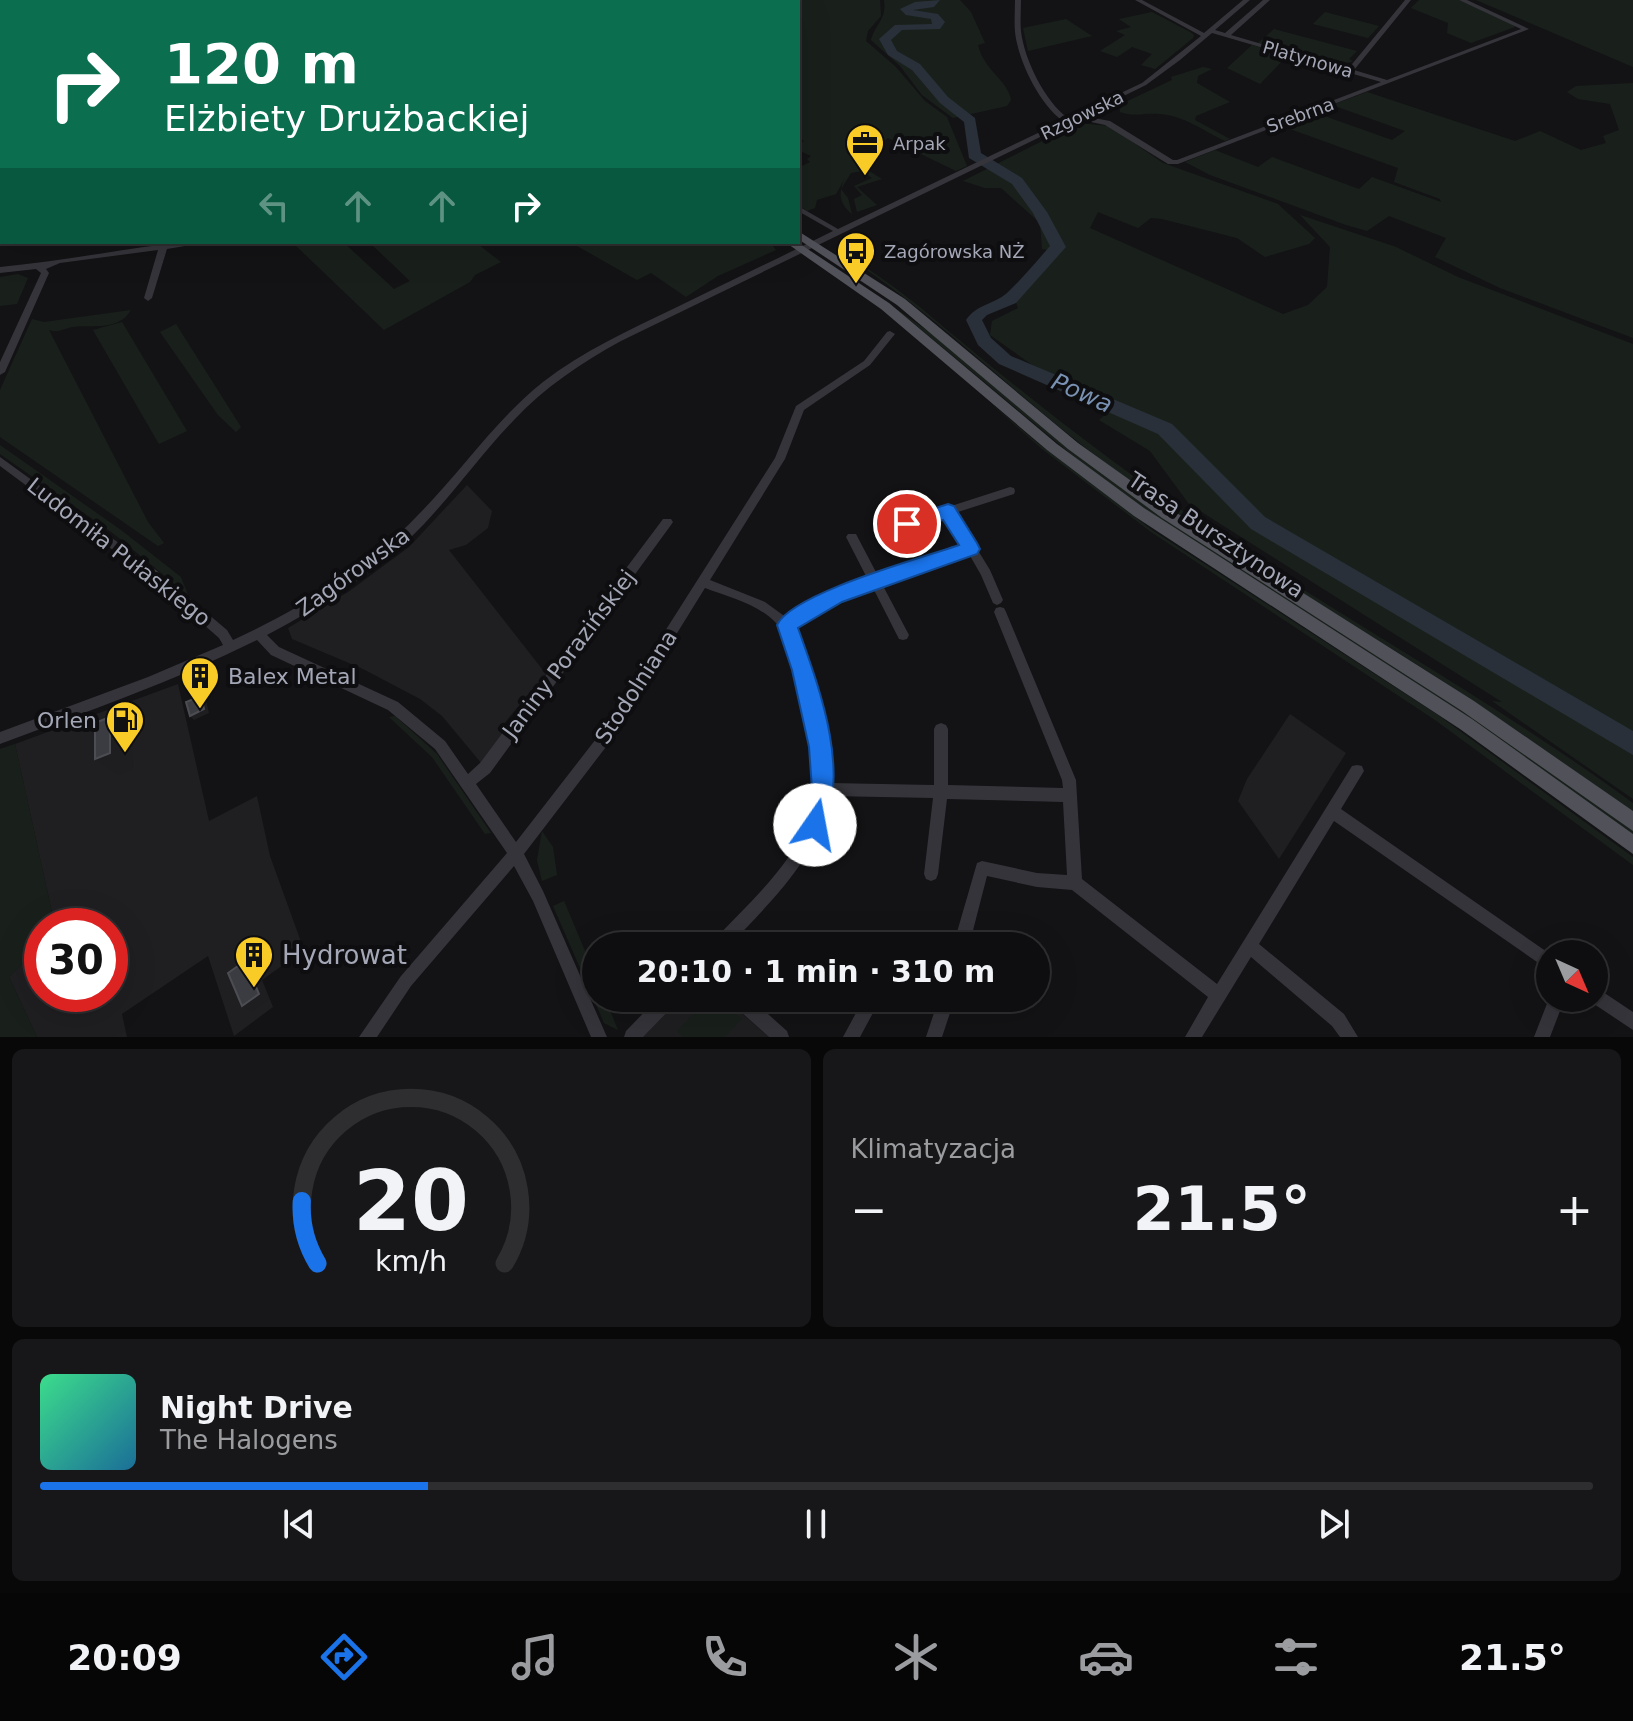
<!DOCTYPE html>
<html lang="pl">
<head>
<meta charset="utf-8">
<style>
  :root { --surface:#0e0e10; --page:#171719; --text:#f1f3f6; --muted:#9b9c9f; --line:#2e2e30; --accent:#1a73e8 }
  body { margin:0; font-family:"DejaVu Sans",sans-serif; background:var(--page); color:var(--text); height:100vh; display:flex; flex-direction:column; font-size:30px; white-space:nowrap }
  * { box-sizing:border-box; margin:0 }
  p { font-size:26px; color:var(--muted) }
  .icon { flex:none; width:44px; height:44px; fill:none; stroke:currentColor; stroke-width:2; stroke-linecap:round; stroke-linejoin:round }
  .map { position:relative; height:1037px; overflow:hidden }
  .side { display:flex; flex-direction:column; gap:12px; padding:12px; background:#080809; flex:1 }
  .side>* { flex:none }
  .banner { position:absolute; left:0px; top:0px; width:800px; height:244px; box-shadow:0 8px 32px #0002,0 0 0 2px var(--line); background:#0b6e4f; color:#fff; overflow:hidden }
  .needle { width:52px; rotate:136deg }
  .controls { position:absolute; left:1536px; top:940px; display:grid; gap:16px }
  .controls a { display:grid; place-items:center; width:72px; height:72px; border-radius:50%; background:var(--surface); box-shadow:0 8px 32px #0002,0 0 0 2px var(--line); font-size:40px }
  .speed { position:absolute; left:24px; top:908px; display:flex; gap:16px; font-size:40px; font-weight:700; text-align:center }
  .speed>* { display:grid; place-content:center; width:104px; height:104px; border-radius:50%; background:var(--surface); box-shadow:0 8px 32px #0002,0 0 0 2px var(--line); line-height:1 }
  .speed .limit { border:12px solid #d22; background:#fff; color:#111 }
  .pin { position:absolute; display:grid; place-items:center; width:68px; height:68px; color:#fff; margin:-34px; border:4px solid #fff; border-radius:50%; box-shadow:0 2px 8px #0007 }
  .me { position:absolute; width:88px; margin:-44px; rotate:12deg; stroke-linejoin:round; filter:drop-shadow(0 0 6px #0008) }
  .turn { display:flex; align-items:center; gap:28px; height:168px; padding:0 32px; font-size:36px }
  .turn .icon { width:104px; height:104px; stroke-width:2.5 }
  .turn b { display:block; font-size:56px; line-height:68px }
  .lanes { display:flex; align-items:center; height:76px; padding:0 32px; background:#0003; justify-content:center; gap:40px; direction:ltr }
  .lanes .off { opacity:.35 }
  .big { font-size:60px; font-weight:600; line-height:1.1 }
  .side .card { flex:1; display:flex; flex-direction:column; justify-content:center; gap:12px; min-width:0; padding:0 28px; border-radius:12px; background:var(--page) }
  .side .dial { align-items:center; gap:0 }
  .dial svg { height:208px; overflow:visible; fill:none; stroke:var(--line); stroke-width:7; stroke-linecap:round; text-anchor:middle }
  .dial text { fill:var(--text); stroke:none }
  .song { display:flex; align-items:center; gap:24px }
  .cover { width:96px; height:96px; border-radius:12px; background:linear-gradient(135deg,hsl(150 70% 55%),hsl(200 70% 35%)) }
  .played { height:8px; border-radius:4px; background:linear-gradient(90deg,var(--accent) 25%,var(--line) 25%) }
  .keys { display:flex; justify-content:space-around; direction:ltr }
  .heat { display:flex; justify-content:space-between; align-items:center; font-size:44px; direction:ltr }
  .side .tiles { flex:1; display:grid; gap:12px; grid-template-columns:1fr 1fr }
  .card:last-child { grid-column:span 2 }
  .trip { position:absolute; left:582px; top:932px; width:468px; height:80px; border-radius:40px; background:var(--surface); box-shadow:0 8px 32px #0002,0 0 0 2px var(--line); font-weight:600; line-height:80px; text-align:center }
  .dock { display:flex; height:128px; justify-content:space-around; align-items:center; background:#060606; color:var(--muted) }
  .dock .icon { width:56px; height:56px }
  .dock .selected { color:var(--accent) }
  .dock b { font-size:36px; color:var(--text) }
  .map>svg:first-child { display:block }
  .built { fill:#1f1f22 }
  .green { fill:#19201b }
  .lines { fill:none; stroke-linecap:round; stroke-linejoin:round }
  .river { fill:#293039; fill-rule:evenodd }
  .minor { fill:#34343a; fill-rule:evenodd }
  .major { fill:#505159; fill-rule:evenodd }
  .shaded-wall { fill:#1e1e21 }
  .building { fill:#3b3c41; stroke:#4c4d53; stroke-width:2 }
  .route { fill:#1a73e8; stroke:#114b97; stroke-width:2 }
  .labels { text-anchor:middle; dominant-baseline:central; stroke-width:8; stroke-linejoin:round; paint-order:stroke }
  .far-street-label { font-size:18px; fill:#a4a7b6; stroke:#0e0e10 }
  .far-poi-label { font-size:18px; fill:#a4a7b6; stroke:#0e0e10; text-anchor:start }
  .street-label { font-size:22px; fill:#a4a7b6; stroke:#0e0e10 }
  .poi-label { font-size:22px; fill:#a4a7b6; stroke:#0e0e10; text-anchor:start }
  .water-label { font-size:24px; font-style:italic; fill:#7991b3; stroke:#0e0e10 }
  .near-poi-label { font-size:26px; fill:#a4a7b6; stroke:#0e0e10; text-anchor:start }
</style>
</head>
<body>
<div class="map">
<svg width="1633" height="1037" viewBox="0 0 1633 1037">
  <rect width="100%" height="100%" fill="#131315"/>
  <g class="built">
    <path d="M467,485L492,511L488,528L466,545L449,550L546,674L501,727L506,734L482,764L442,716L420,699L363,669L292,639L288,628L348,592L409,547Z"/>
    <path d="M178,684L209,821L257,796L270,856L304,950L262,980L273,1007L234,1036L208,956L122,1014L127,1037H37L9,977L42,944V994H110V926H55L15,744Z"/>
    <path d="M1290,714L1346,753L1279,859L1238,801L1247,779Z"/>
    <path d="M677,998H724L769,1037H641Z"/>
  </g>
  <g class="green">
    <path d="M722,0H880L881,16L868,31L866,41L896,67L925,101L947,117L967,166L956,171L888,138L858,164L882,179L857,187L877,205L857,212L854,199L862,195L854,186L872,178L862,171L851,173L841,189L848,198L852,214C839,204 838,192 845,178L836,194L817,200L815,208L807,211L798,205V168L810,162L807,159L811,156L798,150V145L804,141L798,137V2Z"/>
    <path d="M884,0H960L971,12L985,43L978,45C984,71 1008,80 1011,100L1007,106L953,118L922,95L900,66L871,40C876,23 887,19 884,0Z"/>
    <path d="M1419,0H1459L1512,23L1515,27L1471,43L1447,33L1448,23L1411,8Z"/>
    <path d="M1476,0H1633V67Z"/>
    <path d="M1152,12L1190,32L1194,35L1193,38L1155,69L1141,65L1152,54L1132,47L1117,57L1100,51L1125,35L1116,31L1131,27L1119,19Z"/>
    <path d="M1325,12L1379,26L1368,38L1313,24Z"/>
    <path d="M1066,19L1092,36L1028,51L1023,28Z"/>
    <path d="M1274,29L1357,51L1349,59L1353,61L1343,65L1332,64L1257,44Z"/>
    <path d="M1252,45L1288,55L1260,84L1227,68Z"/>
    <path d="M1203,67L1212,69L1198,76L1197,83L1230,102L1196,116L1195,120L1230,139L1225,141C1204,131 1183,115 1159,114C1145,113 1133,117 1120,112L1119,105L1172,80L1171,77Z"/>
    <path d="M1633,83V338L1500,288L1435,257L1446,238L1389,216L1367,231L1346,225L1210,175L1185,162L1215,150L1258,167L1272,157L1359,189L1372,177L1441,202L1440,199L1394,182L1398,168L1279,125L1313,112L1392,140L1405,131L1332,105L1367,92L1515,141L1540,131L1581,150L1606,143L1603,136L1619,130L1610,104L1578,99L1567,92L1576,86Z"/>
    <path d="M1078,123L1109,126L1163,163L1278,204L1315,238L1309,244L1265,257L1237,238L1162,219L1151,218L1138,228L1098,212L1090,228L1283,314L1308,305L1327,287L1330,247L1300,215L1396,247L1458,277L1633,344V799L1492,701L1502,702L1189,504L1150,451L1099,420L1107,413L1086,403L990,335L992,321L1018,308L1016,302L1059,252L1042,249L1040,223L1001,188H985L963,181Z"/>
    <path d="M292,242H343L394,289L410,281L369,242H475L501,262L475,275L470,282L384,330Z"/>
    <path d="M570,242H770L776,250L718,276L686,297L651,273L637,280Z"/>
    <path d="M839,251C867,267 895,287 921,308C1017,389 1115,467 1220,536C1357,627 1501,706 1633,803V812C1561,761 1488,709 1413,662C1320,603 1224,547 1133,483C1030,411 944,319 839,251Z"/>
    <path d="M826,260L935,336L1068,448L1155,512L1456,704L1633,830V836L1164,523L1084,465L911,321Z"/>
    <path d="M18,274L28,278L17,304L0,306V277Z"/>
    <path d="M131,310C118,332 91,324 73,327C62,329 58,333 49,330L148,522L164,543L158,546L0,437V390L32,319L44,322Z"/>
    <path d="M122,322L187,431L159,444L93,330Z"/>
    <path d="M176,324L241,427L236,432L218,415L160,332Z"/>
    <path d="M988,401L1035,441L1152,530L1438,715L1633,857V865L1435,720L1151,532L1042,449Z"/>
    <path d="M0,445L121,530L181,577L188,595L114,534L0,454Z"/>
    <path d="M395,716L437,754L491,833L485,834L432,757L389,717Z"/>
    <path d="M15,744L55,926H42V944L9,977L37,1037H0V749Z"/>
    <path d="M542,831L553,847L557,875L542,881L537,860Z"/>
    <path d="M564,901L596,977V998H605L618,1030L604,1023L553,906Z"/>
    <path d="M708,998H718L742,1019L725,1037H682L677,1031Z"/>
  </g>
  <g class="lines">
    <path class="river" d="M940,0L934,7L913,10L938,14L945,22L940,29L902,30L891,40L897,51L920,64L948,97L975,118L981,153L1022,178L1047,212L1066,247L1016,303L987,315L982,320L991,338L1011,356L1172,424L1265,517L1633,731V755L1251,529L1158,434L999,364L978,345L966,320C977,304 993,305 1007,293C1022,279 1036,262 1050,246L1033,213L1012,184L969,158L964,122L940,103L912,70L888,55L879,39L895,25L932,24L931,19L906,15L900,9L915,2Z"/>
    <g class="minor">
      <path d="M8,0H15L13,2H6Z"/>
      <path d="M91,0H98L96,2H89Z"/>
      <path d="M152,0H159L161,2H154Z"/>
      <path d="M439,0H446L448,2H441Z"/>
      <path d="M620,0H626L625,2H619Z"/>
      <path d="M1015,0H1021C1021,10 1020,21 1021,31C1024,59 1045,102 1068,118L1142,83L1201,36L1135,0H1142L1204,33L1243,0H1250L1215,30L1225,33L1263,0H1270L1231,35L1348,69L1405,0H1411L1354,70L1387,80L1521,29L1459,0H1467L1529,29L1178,164H1168L1105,125L1077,119L621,341C581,363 545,387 514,420C477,458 447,503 409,539C367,578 318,608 267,635L279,647L398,702L445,741L468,774L480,763L663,519H671L673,522L671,525L490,773L476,784L516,842L599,735L775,458L796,406L864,361L887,332L890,331L895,334L870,365L804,410L785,459L710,580L765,602L787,618L825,596L867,578L846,537L848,534H856L877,574L964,547L945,516L887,535L883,534L881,531L883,528L1010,487L1014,488L1015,491L1014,494L955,513L990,570L1003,600L1001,603L997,605L993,603L981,575L969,554L881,582L909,635L907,639L903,640L899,639L872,586L834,603L793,627C816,674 827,731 830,783L934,785V729L936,725L941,723L946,725L948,729V785L1063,788L1062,780L994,612L996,608L1000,607L1004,608L1006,612L1076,780L1082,879L1217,984L1352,766L1357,765L1362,766L1364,771L1341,809L1550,954V971L1334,821L1259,944L1344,1014L1358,1037H1340L1332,1026L1251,957L1202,1037H1185L1208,997L1072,890L1037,887L987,876L969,946H953L977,863L982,861L1037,873L1067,875L1063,802L947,799L938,874L936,879L931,881L926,879L924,874L933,798L829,796C819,858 770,902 729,946H710L713,941C747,905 788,869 808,823C813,812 816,799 816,787C817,751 801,647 776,623C758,604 729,597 705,588L609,743L524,854L543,891L607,1037H591L533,901L514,866L411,986L377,1037H359L401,976L507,853L435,749L388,710L271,655L257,640C175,681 86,712 0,744V732L148,677L223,645L219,638L148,576L0,466V457L156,570L227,630L233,640C300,609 367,569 418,515C461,472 495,420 543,382C583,351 629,330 675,308C728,282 781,257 833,231L798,211V206L838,229L1063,121C1039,104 1018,60 1015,32C1014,22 1015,11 1015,0ZM1212,33L1381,82L1177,160H1173L1110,121L1083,116L1146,85L1180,60Z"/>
      <path d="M2,5V9L0,10V6Z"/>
      <rect x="0" y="46" width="2" height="4"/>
      <rect x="0" y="77" width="2" height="6"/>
      <rect x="0" y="94" width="2" height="4"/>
      <rect x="0" y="223" width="2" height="5"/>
      <path d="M161,242L168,243L201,242L197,244L167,249L152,298L148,301L144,298L158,250L60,263L46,269L49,273L5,372L0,375V362L41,273L36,269L0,273V267C53,262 106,252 159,245Z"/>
      <path d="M1594,986L1633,1012V1030L1588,1000V998H1594Z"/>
      <path d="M1550,996V998H1565L1550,1037H1534Z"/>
      <path d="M658,998H677L675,1004L643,1037H624L626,1031Z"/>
      <path d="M730,998H750L787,1031L789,1037H769L732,1004Z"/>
      <path d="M864,998H881L860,1037H843Z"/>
      <path d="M939,998H955L942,1037H926Z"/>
    </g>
    <g class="major">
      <path d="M397,0H406L408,2H399Z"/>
      <path d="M411,0H420L422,2H413Z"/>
      <path d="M798,231L905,299L1078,443L1172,510L1474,701L1633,811V831L1462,711L1162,518L1068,449L897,305L798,239Z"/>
      <path d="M785,242H797L889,303L1057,444L1144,508L1472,719L1633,834V854L1460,729L1134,516L1047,450L881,309Z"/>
    </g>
  </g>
  <g class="shaded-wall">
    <path d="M201,696L206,700L209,713L194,720L190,716Z"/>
    <path d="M110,717L132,734L133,769L118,775L95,759Z"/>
    <path d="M245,961L255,967L269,999L253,1011L242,1006Z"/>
  </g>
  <g class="building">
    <path d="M201,696L204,709L190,716L186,702Z"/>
    <path d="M110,717V753L95,759V723Z"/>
    <path d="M245,961L259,994L242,1006L228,973Z"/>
  </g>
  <path class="route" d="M948,504L954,506L977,543L980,549L977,554L842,602L798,628C820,690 850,769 823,834L815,837L806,834L803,825L812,789L809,747L792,670L777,625C792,593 922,558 959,545L943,520L907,531L898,524L901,519Z"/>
  <defs>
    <symbol id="office-pin" viewBox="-11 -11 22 30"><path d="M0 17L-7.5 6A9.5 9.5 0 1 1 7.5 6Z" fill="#f9cb26" stroke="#0e0e10"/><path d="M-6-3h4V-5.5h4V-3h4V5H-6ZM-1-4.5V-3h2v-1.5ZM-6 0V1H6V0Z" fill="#111"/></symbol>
    <symbol id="bus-pin" viewBox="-11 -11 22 30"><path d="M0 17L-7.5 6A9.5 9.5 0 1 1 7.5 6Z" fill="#f9cb26" stroke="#0e0e10"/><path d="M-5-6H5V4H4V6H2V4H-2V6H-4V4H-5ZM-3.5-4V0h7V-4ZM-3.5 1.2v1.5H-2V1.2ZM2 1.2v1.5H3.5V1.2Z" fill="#111"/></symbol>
    <symbol id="building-pin" viewBox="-11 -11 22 30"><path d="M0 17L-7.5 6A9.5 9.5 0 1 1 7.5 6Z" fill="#f9cb26" stroke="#0e0e10"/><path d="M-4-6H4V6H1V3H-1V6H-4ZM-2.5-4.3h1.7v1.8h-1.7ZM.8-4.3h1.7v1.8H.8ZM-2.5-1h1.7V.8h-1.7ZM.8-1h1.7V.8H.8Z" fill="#111"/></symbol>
    <symbol id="fuel-pin" viewBox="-11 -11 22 30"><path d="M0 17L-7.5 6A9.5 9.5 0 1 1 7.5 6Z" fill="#f9cb26" stroke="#0e0e10"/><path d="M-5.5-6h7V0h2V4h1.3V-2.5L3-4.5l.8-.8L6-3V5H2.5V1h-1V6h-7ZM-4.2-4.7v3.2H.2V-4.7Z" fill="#111"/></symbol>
  </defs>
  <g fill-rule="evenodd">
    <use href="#office-pin" x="843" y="121" width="44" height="60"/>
    <use href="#bus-pin" x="834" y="229" width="44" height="60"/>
    <use href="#building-pin" x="178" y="654" width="44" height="60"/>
    <use href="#fuel-pin" x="103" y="698" width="44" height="60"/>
    <use href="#building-pin" x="232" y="933" width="44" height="60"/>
  </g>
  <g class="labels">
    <g class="far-street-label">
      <text transform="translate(1308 59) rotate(16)">Platynowa</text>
      <text transform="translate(1082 115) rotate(-26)">Rzgowska</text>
      <text transform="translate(1300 115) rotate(-20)">Srebrna</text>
    </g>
    <g class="far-poi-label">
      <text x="893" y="143">Arpak</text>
      <text x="884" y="251">Zagórowska NŻ</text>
    </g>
    <g class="street-label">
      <text transform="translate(1216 535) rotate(34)">Trasa Bursztynowa</text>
      <text transform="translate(119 552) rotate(38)">Ludomiła Pułaskiego</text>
      <text transform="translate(353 572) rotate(-36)">Zagórowska</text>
      <text transform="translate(569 654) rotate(-53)">Janiny Porazińskiej</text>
      <text transform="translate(636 687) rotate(-57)">Stodolniana</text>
    </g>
    <g class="poi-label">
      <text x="228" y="676">Balex Metal</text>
      <text x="97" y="720" text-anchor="end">Orlen</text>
    </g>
    <g class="water-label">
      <text transform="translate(1082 393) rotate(24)">Powa</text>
    </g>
    <g class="near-poi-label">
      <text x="282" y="955">Hydrowat</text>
    </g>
  </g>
</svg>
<div class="controls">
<a><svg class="needle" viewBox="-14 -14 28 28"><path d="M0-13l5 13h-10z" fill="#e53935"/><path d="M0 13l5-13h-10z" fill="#9b9c9f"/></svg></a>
</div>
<div class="speed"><div class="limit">30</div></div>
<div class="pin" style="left:907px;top:524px;background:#d93025"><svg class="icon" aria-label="arrive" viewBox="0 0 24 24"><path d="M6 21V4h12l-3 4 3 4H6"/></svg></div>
<svg class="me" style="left:815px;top:825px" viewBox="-20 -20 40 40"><circle r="19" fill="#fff"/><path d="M0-13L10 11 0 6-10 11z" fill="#1a73e8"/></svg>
<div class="trip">20:10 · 1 min · 310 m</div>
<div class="banner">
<div class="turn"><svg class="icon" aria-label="right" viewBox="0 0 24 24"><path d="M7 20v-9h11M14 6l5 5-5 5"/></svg><div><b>120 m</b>Elżbiety Drużbackiej</div></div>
<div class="lanes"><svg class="icon off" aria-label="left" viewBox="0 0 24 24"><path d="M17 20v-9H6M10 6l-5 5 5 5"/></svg><svg class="icon off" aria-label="ahead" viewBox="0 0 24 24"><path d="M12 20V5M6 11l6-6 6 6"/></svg><svg class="icon off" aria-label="ahead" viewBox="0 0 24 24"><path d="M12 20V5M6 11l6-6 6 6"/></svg><svg class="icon" aria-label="right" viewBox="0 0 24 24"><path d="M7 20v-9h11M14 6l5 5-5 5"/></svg></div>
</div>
</div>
<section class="side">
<div class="tiles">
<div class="card dial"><svg viewBox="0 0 100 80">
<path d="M14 69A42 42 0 1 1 86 69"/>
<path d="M14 69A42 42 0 0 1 8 45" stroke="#1a73e8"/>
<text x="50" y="56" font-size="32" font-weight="700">20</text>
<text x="50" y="72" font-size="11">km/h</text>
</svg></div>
<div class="card"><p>Klimatyzacja</p>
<div class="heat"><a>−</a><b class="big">21.5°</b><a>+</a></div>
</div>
<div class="card">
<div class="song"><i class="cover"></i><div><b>Night Drive</b><p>The Halogens</p></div></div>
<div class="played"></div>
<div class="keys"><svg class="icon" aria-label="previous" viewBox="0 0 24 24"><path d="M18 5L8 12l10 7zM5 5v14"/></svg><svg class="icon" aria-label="pause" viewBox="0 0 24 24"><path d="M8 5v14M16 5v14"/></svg><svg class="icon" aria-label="next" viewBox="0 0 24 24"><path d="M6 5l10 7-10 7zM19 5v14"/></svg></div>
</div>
</div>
</section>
<nav class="dock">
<b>20:09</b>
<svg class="icon selected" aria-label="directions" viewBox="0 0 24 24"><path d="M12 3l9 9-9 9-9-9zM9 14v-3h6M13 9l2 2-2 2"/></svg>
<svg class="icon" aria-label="music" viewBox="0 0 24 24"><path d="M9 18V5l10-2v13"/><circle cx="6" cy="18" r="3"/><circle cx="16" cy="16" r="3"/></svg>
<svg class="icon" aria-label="phone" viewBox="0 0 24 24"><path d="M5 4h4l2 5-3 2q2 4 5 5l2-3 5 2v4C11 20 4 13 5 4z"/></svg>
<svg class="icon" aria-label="climate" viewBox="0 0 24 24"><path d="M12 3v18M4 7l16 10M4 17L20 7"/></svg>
<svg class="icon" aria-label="car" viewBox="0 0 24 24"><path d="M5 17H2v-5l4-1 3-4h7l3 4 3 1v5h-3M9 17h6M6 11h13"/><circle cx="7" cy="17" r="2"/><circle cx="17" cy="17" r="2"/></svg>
<svg class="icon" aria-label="filters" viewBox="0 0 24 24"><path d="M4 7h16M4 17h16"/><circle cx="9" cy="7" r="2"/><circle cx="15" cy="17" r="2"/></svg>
<b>21.5°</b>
</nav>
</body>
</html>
